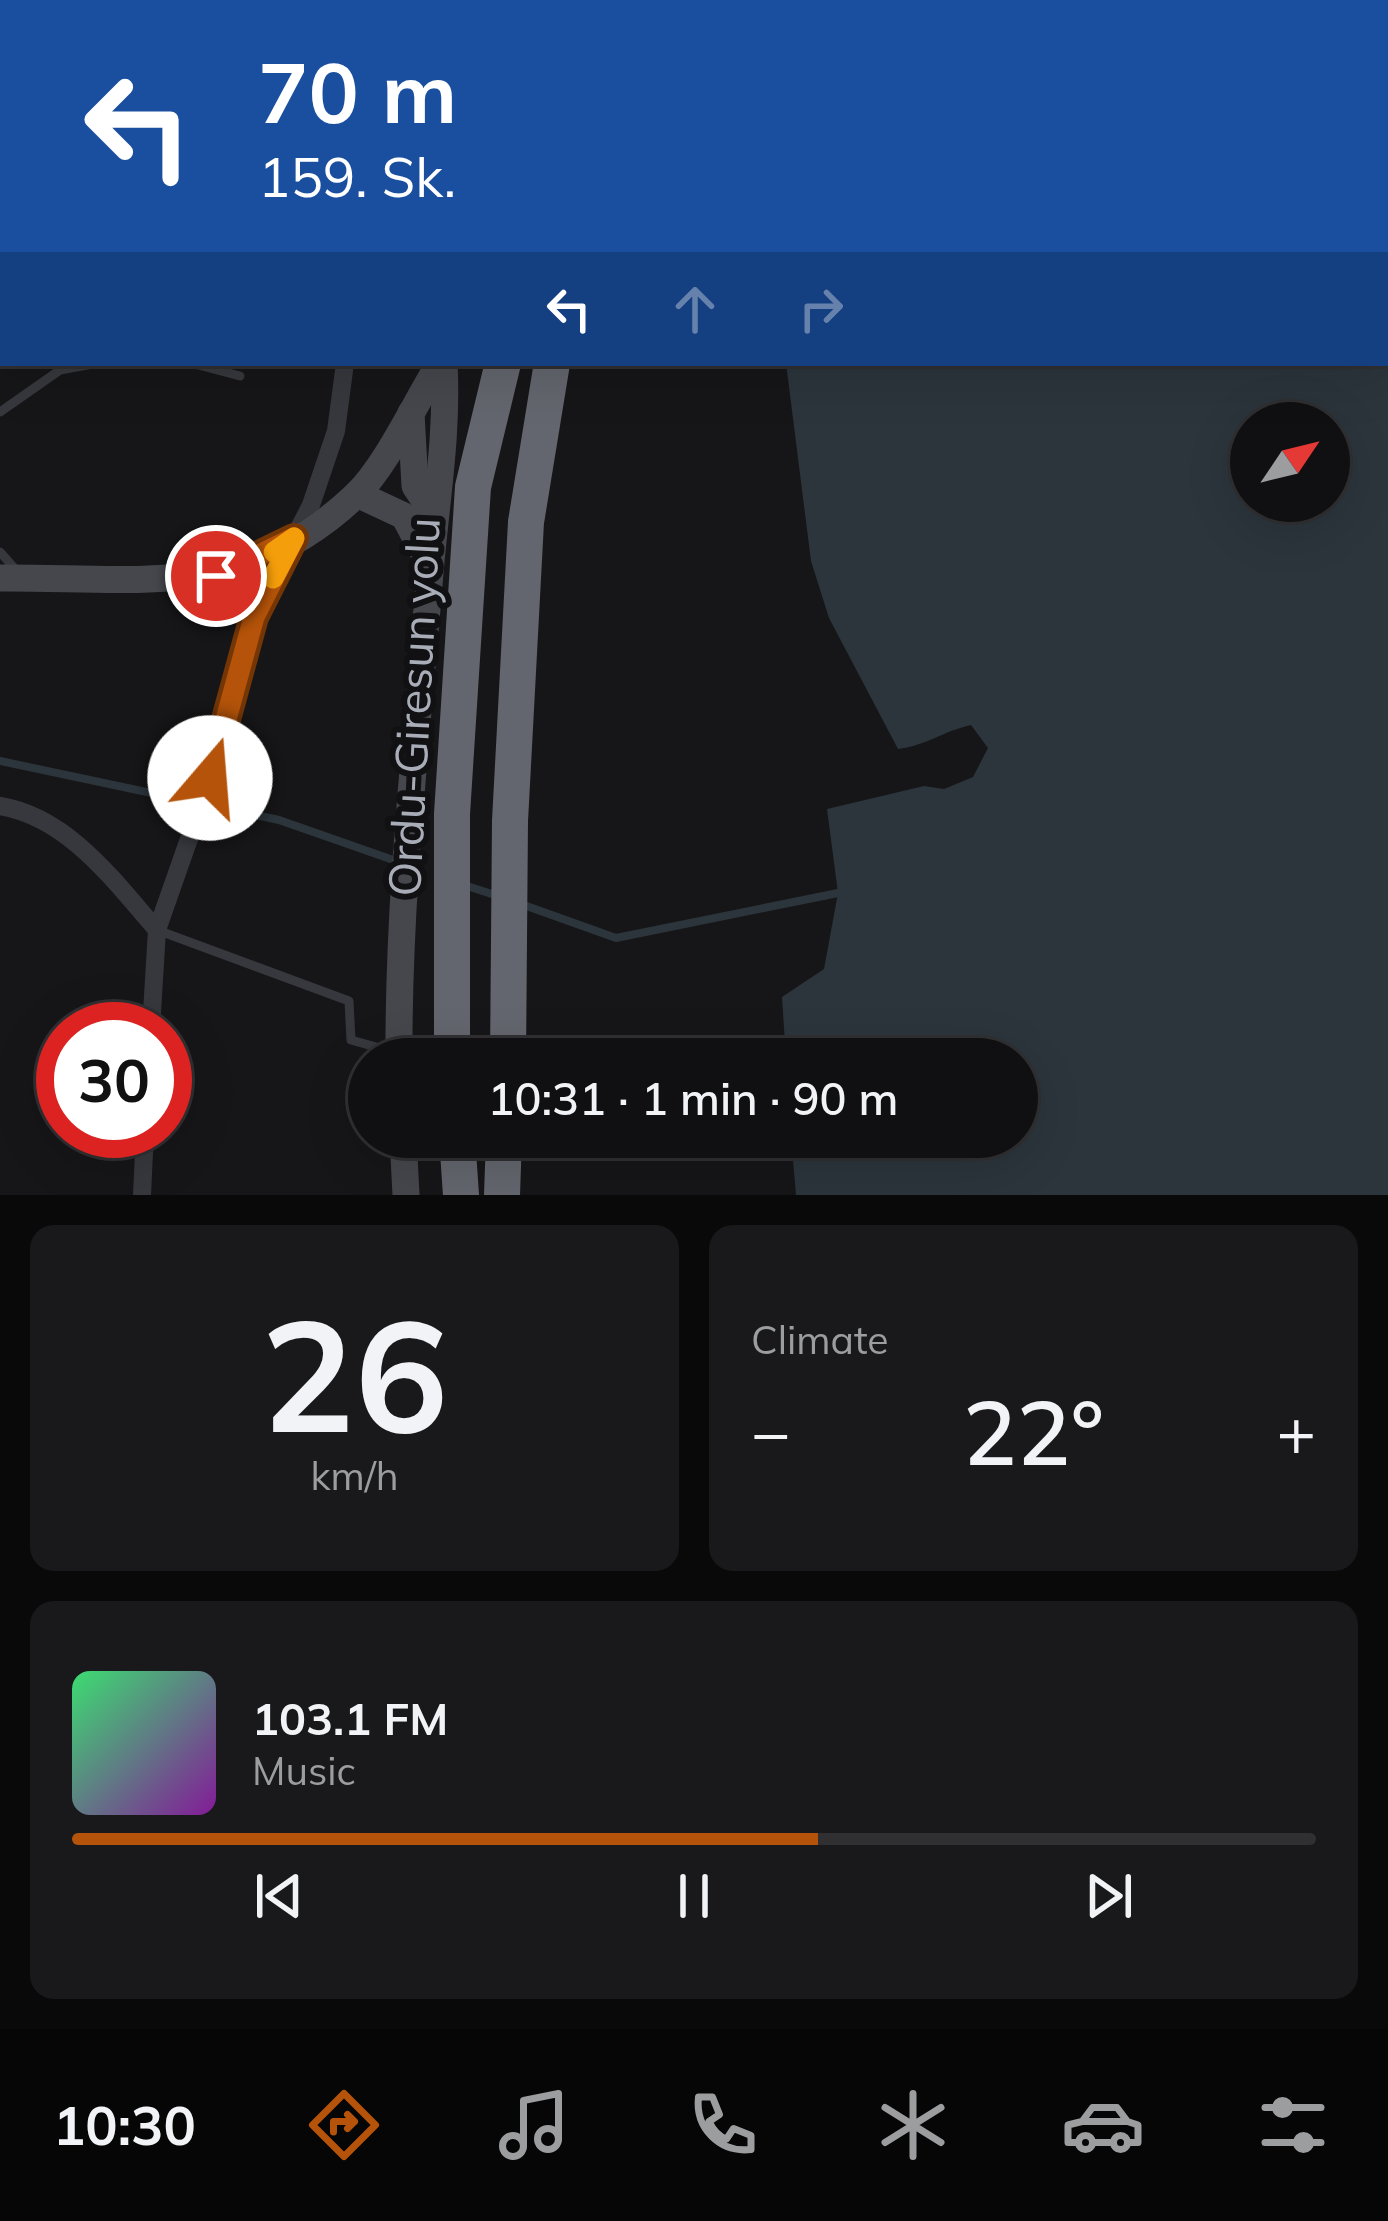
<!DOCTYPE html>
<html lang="en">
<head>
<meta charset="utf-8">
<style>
  :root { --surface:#101012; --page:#19191b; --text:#f1f3f6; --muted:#9c9d9f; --line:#303032; --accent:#b45309 }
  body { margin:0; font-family:Mulish,sans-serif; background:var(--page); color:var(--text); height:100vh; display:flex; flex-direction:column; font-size:45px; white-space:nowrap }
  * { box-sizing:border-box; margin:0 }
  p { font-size:39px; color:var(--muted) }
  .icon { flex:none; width:66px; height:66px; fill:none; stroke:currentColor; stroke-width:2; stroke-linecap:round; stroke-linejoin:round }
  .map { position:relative; height:1195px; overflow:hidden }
  .sheet { display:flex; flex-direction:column; gap:30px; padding:30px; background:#09090a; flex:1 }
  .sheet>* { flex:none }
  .top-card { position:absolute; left:0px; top:0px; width:1389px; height:366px; box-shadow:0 12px 48px #0002,0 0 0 3px var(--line); background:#1a4fa0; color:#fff; overflow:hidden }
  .needle { width:78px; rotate:55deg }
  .tools { position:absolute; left:1230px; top:402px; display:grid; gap:24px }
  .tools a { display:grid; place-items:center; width:120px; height:120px; border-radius:50%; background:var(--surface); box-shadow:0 12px 48px #0002,0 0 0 3px var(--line); font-size:60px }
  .speed { position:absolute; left:36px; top:1002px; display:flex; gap:24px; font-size:60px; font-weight:700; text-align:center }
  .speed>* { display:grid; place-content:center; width:156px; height:156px; border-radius:50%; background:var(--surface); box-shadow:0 12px 48px #0002,0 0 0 3px var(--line); line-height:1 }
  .speed .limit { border:18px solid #d22; background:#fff; color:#111 }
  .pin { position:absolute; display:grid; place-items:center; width:102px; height:102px; color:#fff; margin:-51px; border:6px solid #fff; border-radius:50%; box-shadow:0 3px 12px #0007 }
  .me { position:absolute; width:132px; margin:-66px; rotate:18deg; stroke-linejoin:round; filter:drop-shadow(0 0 9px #0008) }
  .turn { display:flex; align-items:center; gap:42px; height:252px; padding:0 60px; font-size:54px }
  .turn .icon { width:156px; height:156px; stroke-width:2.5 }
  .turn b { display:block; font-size:84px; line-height:102px }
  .lanes { display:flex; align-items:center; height:114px; padding:0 60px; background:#0003; justify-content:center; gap:60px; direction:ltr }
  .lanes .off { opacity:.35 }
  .big { font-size:90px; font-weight:600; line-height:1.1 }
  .sheet .card { flex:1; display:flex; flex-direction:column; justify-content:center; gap:18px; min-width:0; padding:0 42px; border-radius:24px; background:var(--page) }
  .sheet .dial { align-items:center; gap:0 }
  .dial b { font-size:156px; line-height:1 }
  .song { display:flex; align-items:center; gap:36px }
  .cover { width:144px; height:144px; border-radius:18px; background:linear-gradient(135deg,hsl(140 70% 55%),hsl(290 70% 35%)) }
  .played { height:12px; border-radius:6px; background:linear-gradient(90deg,var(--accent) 60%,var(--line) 60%) }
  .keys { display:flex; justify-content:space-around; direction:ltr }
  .heat { display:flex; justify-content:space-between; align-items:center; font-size:66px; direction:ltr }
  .sheet .tiles { flex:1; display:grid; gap:30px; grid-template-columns:1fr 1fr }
  .card:last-child { grid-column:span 2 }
  .trip { position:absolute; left:348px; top:1038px; width:690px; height:120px; border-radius:60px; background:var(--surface); box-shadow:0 12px 48px #0002,0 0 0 3px var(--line); font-weight:600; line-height:120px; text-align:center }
  .menu { display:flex; height:192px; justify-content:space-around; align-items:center; background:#060607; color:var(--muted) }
  .menu .icon { width:84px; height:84px }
  .menu .selected { color:var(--accent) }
  .menu b { font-size:54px; color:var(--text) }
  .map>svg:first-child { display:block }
  .water { fill:#2c353c; fill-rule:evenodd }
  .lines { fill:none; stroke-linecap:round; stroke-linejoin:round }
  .stream { stroke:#2c353c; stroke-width:8 }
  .lane { stroke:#37383d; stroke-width:9 }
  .street { stroke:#37383d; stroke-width:18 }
  .secondary { stroke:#45474d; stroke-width:27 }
  .highway { stroke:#63666e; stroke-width:36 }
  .route-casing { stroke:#753606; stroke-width:30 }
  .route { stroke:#b45309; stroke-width:21 }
  .slow { stroke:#f59e0b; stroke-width:21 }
  .labels { text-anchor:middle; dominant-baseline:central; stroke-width:12; stroke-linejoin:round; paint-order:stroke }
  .street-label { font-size:45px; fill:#a8adb8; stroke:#111113 }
</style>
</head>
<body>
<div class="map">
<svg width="1388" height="1195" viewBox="0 0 1388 1195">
  <rect width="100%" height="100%" fill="#161618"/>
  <path class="water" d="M897,0H1388V1195H796L791,1137H1017V1059H786L782,997L824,969L838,893L827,809L924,786L944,789L973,777L988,748L971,725C944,731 925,746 898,749L829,618L811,561L786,363H1386V3ZM1251,423H1329V501H1251Z"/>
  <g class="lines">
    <g class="stream">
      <path d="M0,761L279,820L399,862"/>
      <path d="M464,885L501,897"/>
      <path d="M521,904L616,938L838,893"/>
    </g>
    <g class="lane">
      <path d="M279,3L280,0"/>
      <path d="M0,300H3"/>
      <path d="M191,363L240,376"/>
      <path d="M0,412L60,370L98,363"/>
      <path d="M0,552L16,570"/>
      <path d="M157,930L349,1001L351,1040L394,1052"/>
    </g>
    <g class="street">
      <path d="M161,3L162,0"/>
      <path d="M418,3V0"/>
      <path d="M0,144L3,143"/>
      <path d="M0,806C68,817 114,881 157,930"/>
      <path d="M151,1029L157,930L223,742L253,617L311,505L336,431L345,363"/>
      <path d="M142,1195L145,1131"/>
    </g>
    <g class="secondary">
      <path d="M91,0L94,3"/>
      <path d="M411,413L415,486L435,516"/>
      <path d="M357,494L404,516L428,561"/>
      <path d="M0,578C138,577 245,601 356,495C387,465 416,401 440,363"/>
      <path d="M399,1059C398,898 417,734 430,573C436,501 448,435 444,363"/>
      <path d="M403,1137L406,1195"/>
    </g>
    <g class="highway">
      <path d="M590,3L591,0"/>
      <path d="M635,3L636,0"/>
      <path d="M452,1059V814L473,487L503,363"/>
      <path d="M508,1059L510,821L526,522L552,363"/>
      <path d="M457,1137L461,1195"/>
      <path d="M502,1195L504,1137"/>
    </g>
  </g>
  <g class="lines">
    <defs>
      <path id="route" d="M210,778L254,617L294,538L216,576"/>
    </defs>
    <use href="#route" class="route-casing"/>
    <use href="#route" class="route"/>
    <path class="slow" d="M273,578L294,538L274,552"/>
  </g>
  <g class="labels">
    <g class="street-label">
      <text transform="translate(413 707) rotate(-87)">Ordu-Giresun yolu</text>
    </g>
  </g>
</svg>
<div class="tools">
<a><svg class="needle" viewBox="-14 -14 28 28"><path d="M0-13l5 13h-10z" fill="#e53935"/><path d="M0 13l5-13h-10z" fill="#9c9d9f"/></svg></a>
</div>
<div class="speed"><div class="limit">30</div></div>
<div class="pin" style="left:216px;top:576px;background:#d93025"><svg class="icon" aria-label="arrive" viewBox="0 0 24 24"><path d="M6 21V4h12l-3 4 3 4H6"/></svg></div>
<svg class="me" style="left:210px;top:778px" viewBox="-20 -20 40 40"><circle r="19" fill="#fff"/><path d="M0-13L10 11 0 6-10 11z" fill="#b45309"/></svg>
<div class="trip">10:31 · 1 min · 90 m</div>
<div class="top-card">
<div class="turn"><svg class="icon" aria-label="left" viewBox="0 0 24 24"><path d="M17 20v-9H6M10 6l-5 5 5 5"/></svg><div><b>70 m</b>159. Sk.</div></div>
<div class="lanes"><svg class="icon" aria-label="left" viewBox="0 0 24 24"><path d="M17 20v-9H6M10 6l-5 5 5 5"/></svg><svg class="icon off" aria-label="ahead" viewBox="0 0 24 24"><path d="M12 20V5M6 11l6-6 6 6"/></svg><svg class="icon off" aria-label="right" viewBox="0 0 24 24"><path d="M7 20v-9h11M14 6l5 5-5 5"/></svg></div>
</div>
</div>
<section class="sheet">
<div class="tiles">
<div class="card dial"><b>26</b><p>km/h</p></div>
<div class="card"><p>Climate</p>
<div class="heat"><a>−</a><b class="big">22°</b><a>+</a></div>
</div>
<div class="card">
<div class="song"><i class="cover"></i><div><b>103.1 FM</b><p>Music</p></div></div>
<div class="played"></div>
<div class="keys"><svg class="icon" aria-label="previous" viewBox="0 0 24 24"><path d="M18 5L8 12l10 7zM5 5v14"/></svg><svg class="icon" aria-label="pause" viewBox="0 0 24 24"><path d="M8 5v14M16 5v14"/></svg><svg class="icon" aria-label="next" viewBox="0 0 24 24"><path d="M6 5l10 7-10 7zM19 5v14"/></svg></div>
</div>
</div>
</section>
<nav class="menu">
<b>10:30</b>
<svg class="icon selected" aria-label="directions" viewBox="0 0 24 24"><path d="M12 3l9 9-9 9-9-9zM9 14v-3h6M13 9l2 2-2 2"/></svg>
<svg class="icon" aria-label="music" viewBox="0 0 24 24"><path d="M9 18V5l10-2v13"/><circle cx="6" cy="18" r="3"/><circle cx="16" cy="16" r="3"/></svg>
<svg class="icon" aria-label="phone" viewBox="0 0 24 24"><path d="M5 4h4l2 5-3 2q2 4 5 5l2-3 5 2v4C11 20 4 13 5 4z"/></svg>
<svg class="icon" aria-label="climate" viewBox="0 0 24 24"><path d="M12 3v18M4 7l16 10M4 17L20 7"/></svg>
<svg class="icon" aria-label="car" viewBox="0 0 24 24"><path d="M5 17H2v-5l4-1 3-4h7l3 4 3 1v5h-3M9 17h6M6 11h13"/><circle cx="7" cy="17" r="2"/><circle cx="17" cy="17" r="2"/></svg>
<svg class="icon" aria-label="filters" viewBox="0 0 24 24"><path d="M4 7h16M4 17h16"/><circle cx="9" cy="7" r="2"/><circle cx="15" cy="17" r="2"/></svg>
</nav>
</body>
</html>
